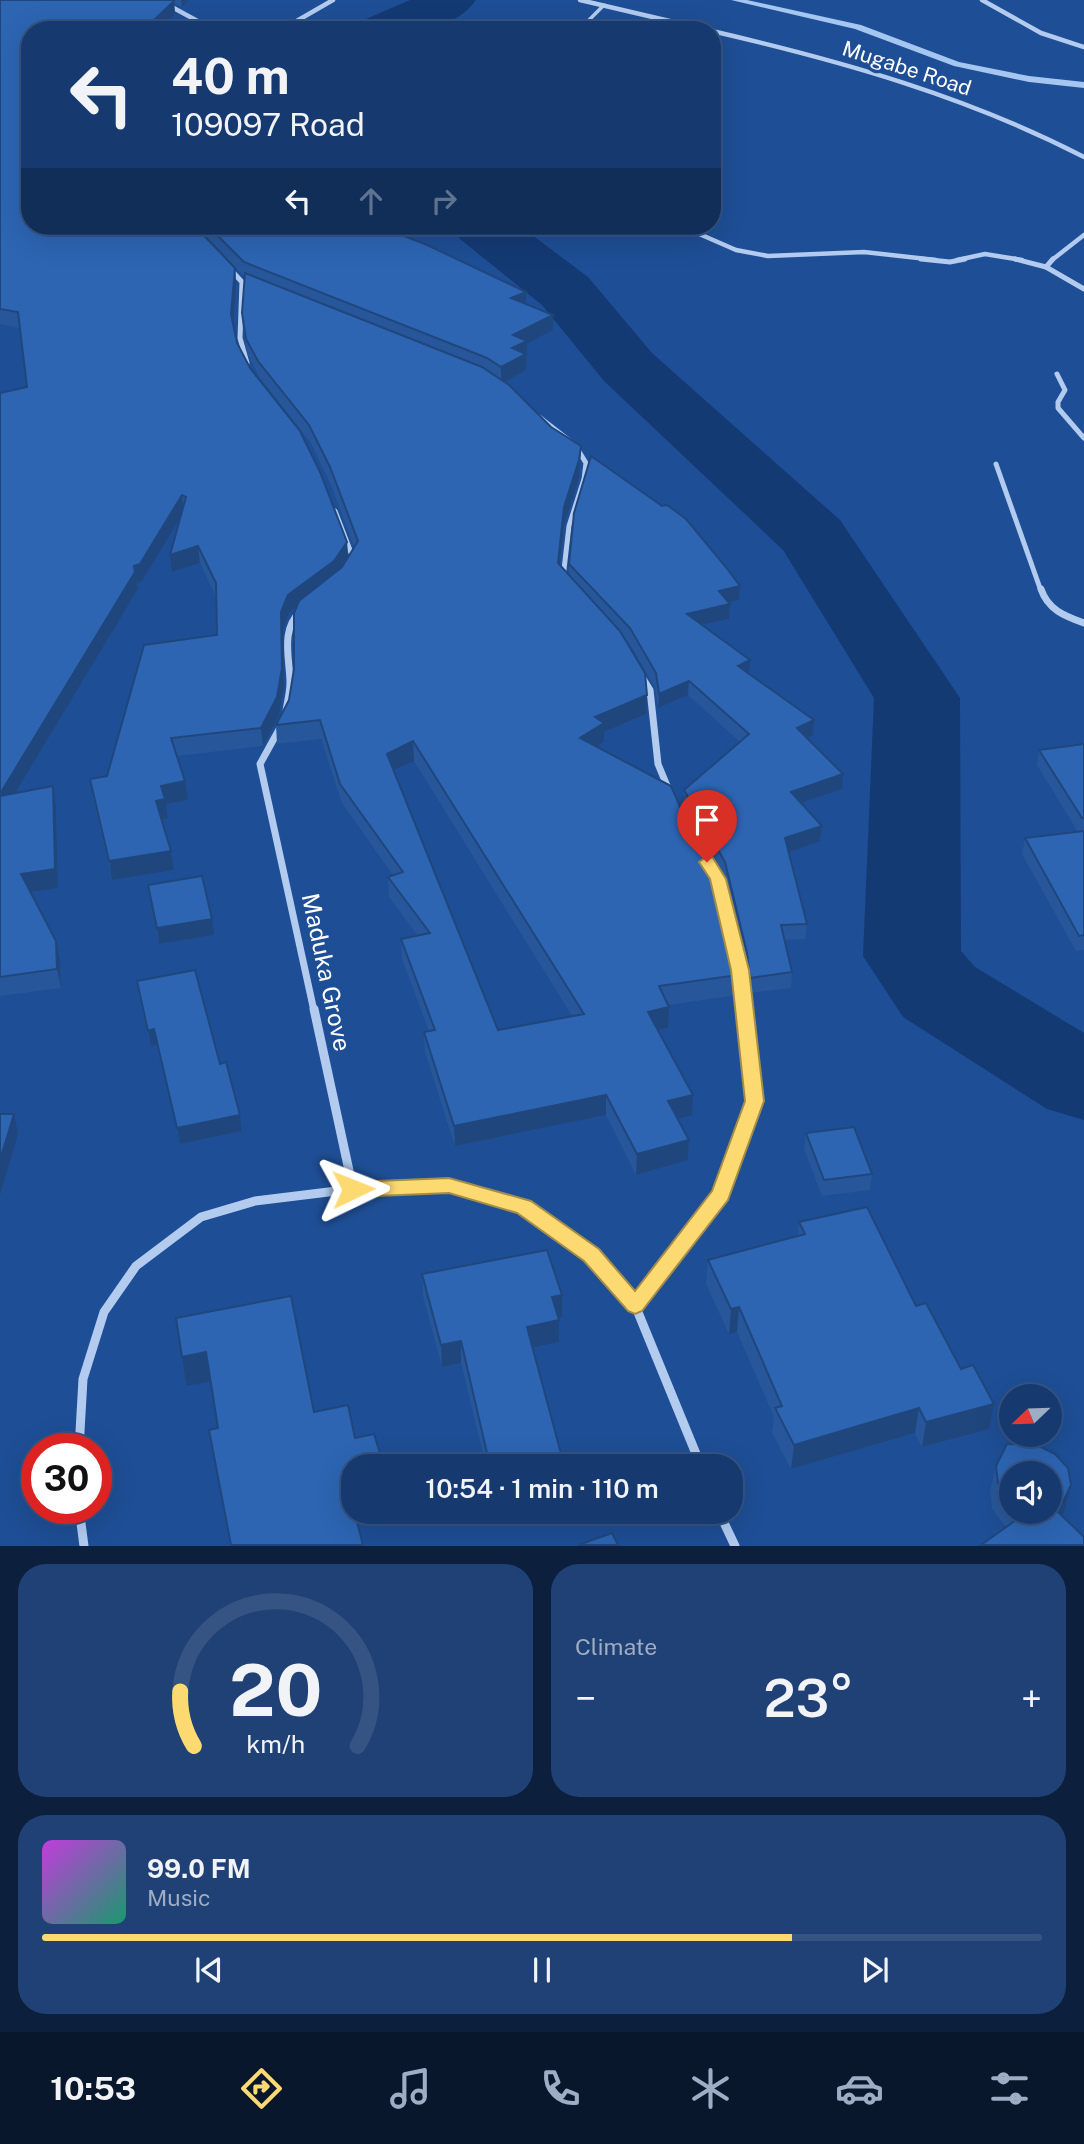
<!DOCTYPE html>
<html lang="en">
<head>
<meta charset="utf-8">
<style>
  :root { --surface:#163a70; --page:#1f4175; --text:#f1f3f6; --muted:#9eadc3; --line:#355483; --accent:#fdd971 }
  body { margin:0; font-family:"Public Sans",sans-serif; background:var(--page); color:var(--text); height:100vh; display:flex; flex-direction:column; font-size:26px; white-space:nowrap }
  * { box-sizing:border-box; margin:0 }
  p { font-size:23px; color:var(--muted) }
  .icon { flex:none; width:38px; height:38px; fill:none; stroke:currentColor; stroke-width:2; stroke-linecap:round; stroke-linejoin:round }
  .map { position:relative; height:1546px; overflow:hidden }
  .sheet { display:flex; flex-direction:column; gap:18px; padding:18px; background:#0c203e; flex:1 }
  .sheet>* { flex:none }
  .guide { position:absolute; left:21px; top:21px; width:700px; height:214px; border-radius:28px; box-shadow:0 7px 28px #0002,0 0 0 2px var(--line); background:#163a70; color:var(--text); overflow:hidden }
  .needle { width:46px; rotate:247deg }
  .buttons { position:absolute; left:999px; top:1384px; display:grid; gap:14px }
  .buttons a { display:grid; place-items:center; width:63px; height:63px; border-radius:50%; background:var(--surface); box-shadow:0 7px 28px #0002,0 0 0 2px var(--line); font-size:35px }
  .speed { position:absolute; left:21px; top:1433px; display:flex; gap:14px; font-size:35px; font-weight:700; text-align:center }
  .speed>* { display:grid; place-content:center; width:91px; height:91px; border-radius:50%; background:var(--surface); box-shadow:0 7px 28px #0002,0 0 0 2px var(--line); line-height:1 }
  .speed .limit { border:10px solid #d22; background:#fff; color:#111 }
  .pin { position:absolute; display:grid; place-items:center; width:60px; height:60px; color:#fff; margin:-72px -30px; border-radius:50% 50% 50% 0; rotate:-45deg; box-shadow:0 0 7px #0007 }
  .pin .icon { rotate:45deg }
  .me { position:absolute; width:77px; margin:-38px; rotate:88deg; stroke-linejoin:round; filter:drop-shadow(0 0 5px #0008) }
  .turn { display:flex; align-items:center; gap:24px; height:147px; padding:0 35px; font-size:32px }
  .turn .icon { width:91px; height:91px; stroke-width:2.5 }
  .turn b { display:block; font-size:49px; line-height:60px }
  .lanes { display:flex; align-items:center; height:66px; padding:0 35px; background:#0003; justify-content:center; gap:35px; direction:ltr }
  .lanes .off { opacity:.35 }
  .big { font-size:52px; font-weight:600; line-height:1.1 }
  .sheet .tile { flex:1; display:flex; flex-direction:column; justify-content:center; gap:10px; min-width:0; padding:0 24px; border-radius:28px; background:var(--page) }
  .sheet .dial { align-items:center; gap:0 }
  .dial svg { height:182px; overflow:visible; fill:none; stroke:var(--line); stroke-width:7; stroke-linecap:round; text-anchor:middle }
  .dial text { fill:var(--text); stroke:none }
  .song { display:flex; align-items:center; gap:21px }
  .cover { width:84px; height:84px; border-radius:10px; background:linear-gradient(135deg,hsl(290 70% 55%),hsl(160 70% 35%)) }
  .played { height:7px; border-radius:4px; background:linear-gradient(90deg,var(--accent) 75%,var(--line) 75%) }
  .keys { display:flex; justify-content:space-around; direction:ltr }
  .heat { display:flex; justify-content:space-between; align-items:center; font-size:38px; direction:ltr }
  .sheet .tiles { flex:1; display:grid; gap:18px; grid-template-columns:1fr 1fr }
  .tile:last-child { grid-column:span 2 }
  .trip { position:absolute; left:341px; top:1454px; width:402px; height:70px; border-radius:28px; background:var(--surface); box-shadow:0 7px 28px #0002,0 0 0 2px var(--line); font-weight:600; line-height:70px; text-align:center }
  .tabs { display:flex; height:112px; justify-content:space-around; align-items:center; background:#09172d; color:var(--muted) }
  .tabs .icon { width:49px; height:49px }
  .tabs .on { color:var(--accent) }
  .tabs b { font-size:32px; color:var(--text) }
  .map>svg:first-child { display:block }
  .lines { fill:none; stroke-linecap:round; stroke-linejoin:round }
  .stream { fill:#a5c6f0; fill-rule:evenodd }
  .river { fill:#143a74; fill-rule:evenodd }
  .lane { stroke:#b2cbef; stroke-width:3.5 }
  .street-far3 { stroke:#b2cbef; stroke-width:4.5 }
  .street-far2 { stroke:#b2cbef; stroke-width:5 }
  .street-far1 { stroke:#b2cbef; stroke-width:7 }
  .street { stroke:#b2cbef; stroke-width:9 }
  .wall { fill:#27579a; fill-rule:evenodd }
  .shaded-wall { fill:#20477d }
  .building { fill:#2d65b3; stroke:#20477d; stroke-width:2; fill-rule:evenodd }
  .route { fill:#fdd971; stroke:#a48d49; stroke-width:2 }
  .labels { text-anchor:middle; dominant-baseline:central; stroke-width:7; stroke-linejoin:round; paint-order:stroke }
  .far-street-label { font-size:21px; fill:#fff; stroke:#1e4e95 }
  .street-label { font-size:24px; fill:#fff; stroke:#1e4e95 }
</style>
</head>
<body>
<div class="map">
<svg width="1084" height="1546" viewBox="0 0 1084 1546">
  <rect width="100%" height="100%" fill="#1e4e95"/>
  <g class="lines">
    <path class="stream" d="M731,0H747L861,25L959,62L1029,76L1084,82V88L1029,82L954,66L855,29Z"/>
    <g class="river">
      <path d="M410,0H476C451,36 397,30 359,30L366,19Z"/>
      <path d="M452,226H520L588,277L652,353L840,520L960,698L961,951L975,967L1084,1033V1120L1047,1109L903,1017L863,956L874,698L783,550L604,381L542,305L460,239Z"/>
    </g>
    <path class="lane" d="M579,30L604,5"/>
    <g class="street-far3">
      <path d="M159,0L214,30"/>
      <path d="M580,0L708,30"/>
      <path d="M982,0L1041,33L1084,47"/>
      <path d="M281,30L333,0"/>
      <path d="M712,31C841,61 966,96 1084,157"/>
      <path d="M681,226L736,250L768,256L864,252L936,260"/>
      <path d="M957,260L985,254L1022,260"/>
      <path d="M1052,260L1084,235"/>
    </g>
    <g class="street-far2">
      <path d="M921,259L950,262L965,259"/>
      <path d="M1015,259L1046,267L1084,289"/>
      <path d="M1046,267L1053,259"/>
      <path d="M230,269L242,282L240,338L247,363"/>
      <path d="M1057,374L1065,390L1058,402V408L1084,438"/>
      <path d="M539,417L575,445L586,463L584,479L569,526L563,578"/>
      <path d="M996,464L1041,591"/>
      <path d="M335,511L353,558"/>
    </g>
    <g class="street-far1">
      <path d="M1041,589C1048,610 1065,616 1084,623"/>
      <path d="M642,677L650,690L658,764L670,793"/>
      <path d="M286,712C287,702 290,693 290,683C290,660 280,630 300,612"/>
      <path d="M281,726L260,764L314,1011"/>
      <path d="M713,871L718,879L740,970L745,1011"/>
    </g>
    <g class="street">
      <path d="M314,1009L353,1189"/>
      <path d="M635,1305L721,1194L755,1101L745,1009"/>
      <path d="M79,1449L83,1379L104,1312L136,1266L201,1217L255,1201L353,1189L449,1186L524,1207L591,1255L635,1305L701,1466"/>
      <path d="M79,1508L84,1546"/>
      <path d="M719,1512L735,1546"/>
    </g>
  </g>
  <g class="wall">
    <path d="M0,0H189L182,7L174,3L175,14L159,29L30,30V226L235,268L236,284L233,324L237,343L347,542L348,557L354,547L331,485L311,443L260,378L248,355L243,329L242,313L245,277L195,226H378L526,304L553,330L527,344L526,370L504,382L551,427L581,446L579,478L564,525L560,565L569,575V564L739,600L728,603L730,604L729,619L701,625L749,673L813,735L807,738L842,789L801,803L822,826L820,841L789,852L807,924L805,939L785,940L792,972L791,988L749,993L746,969L724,878L683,805L684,790L740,742L688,695L658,708L655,687L629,643L622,635L646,714L604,732V742L596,747L738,975L737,995L668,1005L669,1007L668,1028L658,1030L692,1115L678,1119L689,1140L688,1160L636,1175L606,1115L455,1146L425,1052L424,1032L429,1031L402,959L401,939L418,936L389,897L388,877L393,875L342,803L321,739L277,744L276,725L289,700L294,669L295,608L289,613L283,630L284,687L279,715L263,746L177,756L188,800L166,804L168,818L161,819L171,851L174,870L112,880L93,798L90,779L107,776L217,635L216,597L200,563L172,572L180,518L142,581L137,583L138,589L15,793L53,786L56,805L58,888L31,892L60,961L61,988L0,996V393L27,387L20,328L0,324ZM414,761L572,1016L498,1030L394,771Z"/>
    <path d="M1084,744V950L1076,951L1022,854L1025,838L1078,832L1037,765L1039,750Z"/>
    <path d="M148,885L214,935L159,944Z"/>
    <path d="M137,981L220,1064L240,1115L242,1131L180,1144L157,1045L151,1046L139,997Z"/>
    <path d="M806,1133L872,1174L870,1190L822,1196L804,1149Z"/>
    <path d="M799,1222L916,1306L989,1429L922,1447L915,1433L791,1469L772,1433L774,1417L737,1332L729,1334L706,1284L708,1260L798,1236Z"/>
    <path d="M422,1274L562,1295V1317L558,1318L559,1342L533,1348L563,1461V1466H486L461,1363L442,1367L423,1296Z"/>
    <path d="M182,1357L314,1412L354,1466V1512L363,1545H230L209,1430L218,1428L210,1382L186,1386Z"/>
    <path d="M1007,1444L1037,1445L1055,1454L1068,1468L1071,1485L1062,1515L1084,1537V1545H981L1006,1527L992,1509L990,1492L996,1466ZM1012,1474H1050V1512H1012Z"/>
  </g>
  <g class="shaded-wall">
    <path d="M181,0H189L182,7Z"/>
    <path d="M174,1L175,14L159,30L149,25Z"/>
    <path d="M235,268L236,284L233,329L231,314Z"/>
    <path d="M526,292V308L511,298Z"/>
    <path d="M553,315V330L527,344L526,370L501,384V367L513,335Z"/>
    <path d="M581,446L579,478L564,525L558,581V563L564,507Z"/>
    <path d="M182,495L184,512L142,581L137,583L134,566Z"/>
    <path d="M347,542L348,559L335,578L289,613L283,630L284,687L279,715L263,746L261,728L281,612L288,595Z"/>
    <path d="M198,546L200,563L172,572L170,555Z"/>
    <path d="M135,572L138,589L2,815L0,805V794Z"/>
    <path d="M740,586L739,600L718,605L719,591Z"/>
    <path d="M730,604L729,619L686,628L687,614Z"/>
    <path d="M750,660L749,675L738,666Z"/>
    <path d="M689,681L688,695L658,708L659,694Z"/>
    <path d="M647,695L646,714L604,732V742L579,757L580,738L595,717Z"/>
    <path d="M814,720L813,735L796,743L797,728Z"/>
    <path d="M413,741L414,761L388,773L387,754Z"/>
    <path d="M843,774L842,789L789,807L791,792Z"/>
    <path d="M185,781L188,800L166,804L168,818L159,820L156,801L161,786Z"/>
    <path d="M53,786L56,805L58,888L25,893L21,874Z"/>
    <path d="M822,826L820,841L784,854L785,838Z"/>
    <path d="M171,851L174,870L112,880L109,861Z"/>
    <path d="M212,919L214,935L159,944L157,928Z"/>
    <path d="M56,941L60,961L61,988L57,969Z"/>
    <path d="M669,1007L668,1028L648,1032V1012Z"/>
    <path d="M154,1029L157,1045L151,1046L148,1031Z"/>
    <path d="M606,1095V1115L455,1146L454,1126Z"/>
    <path d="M693,1095L692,1115L667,1122L668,1101Z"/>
    <path d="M14,1114L18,1134L0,1195V1160Z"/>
    <path d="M240,1115L242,1131L180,1144L177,1128Z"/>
    <path d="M689,1140L688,1160L636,1175L637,1154Z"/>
    <path d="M562,1295V1317L551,1319L552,1297Z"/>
    <path d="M739,1307L737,1332L729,1334L731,1309Z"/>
    <path d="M559,1320V1342L527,1349V1327Z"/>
    <path d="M461,1341V1363L442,1367L441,1345Z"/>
    <path d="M206,1352L210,1382L186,1386L182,1357Z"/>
    <path d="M994,1404L989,1429L922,1447L926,1422Z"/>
    <path d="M919,1408L915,1433L791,1469L794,1445Z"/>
    <path d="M563,1461V1466H535Z"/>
    <path d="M354,1478V1508L346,1479Z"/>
    <path d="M1071,1485L1064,1511L1052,1538L1058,1512Z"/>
  </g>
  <g class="building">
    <path d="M0,0H172L174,1L149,25L161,30H30V226H195L235,268L231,314L237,343L250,368L300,431L320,472L347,542L334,561L288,595L281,612L282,668L277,697L261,728L171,738L185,781L161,786L165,799L156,801L171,851L109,861L90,779L107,776L144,645L217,635L216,583L198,546L170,555L186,497L182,495L140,564L134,566L135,572L0,794V393L27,387L18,312L0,309Z"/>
    <path d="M208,226H378L425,244L526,292L511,298L553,315L513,335L527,341L512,348L526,354L501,367L487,358L244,262Z"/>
    <path d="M245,273L482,367L509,385L551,427L581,446L579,460L564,507L558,563L620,631L645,673L647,695L595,717L604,723L580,738L671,786L682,811L713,862L735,951L738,975L659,986L669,1007L648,1012L693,1095L668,1101L689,1140L637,1154L606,1095L454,1126L424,1032L435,1030L401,939L430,933L388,877L403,872L340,784L320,720L276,725L289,700L294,669V613L299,601L342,567L358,541L330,467L309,425L258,361L246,339L242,313ZM413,741L584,1014L498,1030L387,754Z"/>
    <path d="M591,456L662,506L667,505L686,519L725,566L740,586L719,591L730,604L687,614L750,660L738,666L814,720L797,728L843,774L791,792L822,826L785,838L807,924L781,925L792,972L750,978L747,953L725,862L684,790L749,734L689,681L659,694L656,673L630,628L569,564L574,513Z"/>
    <path d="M1084,744V818H1082L1039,750Z"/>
    <path d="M53,786L55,869L21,874L56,941L57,969L0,977V796Z"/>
    <path d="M1084,831V935L1079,936L1025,838Z"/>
    <path d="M202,876L212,919L157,928L148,885Z"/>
    <path d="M195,970L220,1064L226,1062L240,1115L177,1128L154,1029L148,1031L137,981Z"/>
    <path d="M0,1114H14L0,1160Z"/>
    <path d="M854,1127L872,1174L824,1180L806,1133Z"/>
    <path d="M867,1207L916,1306L926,1303L961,1369L973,1365L994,1404L926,1422L919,1408L794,1445L775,1408L782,1406L739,1307L731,1309L708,1260L805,1234L799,1222Z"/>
    <path d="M547,1250L562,1295L552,1297L559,1320L527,1327L563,1461L535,1466H490L461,1341L441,1345L422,1274Z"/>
    <path d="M291,1296L314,1412L348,1405L355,1438L374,1434L384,1466H354V1478L346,1479L363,1545H231L209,1430L218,1428L206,1352L182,1357L176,1318Z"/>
    <path d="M1007,1444L1037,1445L1055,1454L1068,1468L1071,1485L1058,1512L1084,1537V1545H981L1023,1515L1020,1512H1050V1474H1012V1501L998,1483L996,1466Z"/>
    <path d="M612,1533L618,1545H578Z"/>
  </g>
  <path class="route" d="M707,856L713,858L726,879L749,970L764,1101L728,1200L642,1311L635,1314L628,1311L584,1261L517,1213L449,1193L353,1197L346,1194L343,1189L346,1184L353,1182L449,1178L531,1201L599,1249L635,1291L712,1191L745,1101L731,970L710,879L699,862Z"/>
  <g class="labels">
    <g class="far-street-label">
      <text transform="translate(907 68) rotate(18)">Mugabe Road</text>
    </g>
    <g class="street-label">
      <text transform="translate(327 972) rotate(78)">Maduka Grove</text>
    </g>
  </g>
</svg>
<div class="buttons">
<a><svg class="needle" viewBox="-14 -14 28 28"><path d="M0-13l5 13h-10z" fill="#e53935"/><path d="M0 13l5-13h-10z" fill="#9eadc3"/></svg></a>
<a><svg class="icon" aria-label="sound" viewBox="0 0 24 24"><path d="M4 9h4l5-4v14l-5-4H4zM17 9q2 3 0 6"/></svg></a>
</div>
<div class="speed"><div class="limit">30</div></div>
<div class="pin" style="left:707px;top:862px;background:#d93025"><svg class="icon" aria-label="arrive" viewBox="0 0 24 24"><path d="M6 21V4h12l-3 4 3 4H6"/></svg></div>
<svg class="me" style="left:353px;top:1189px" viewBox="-20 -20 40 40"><path d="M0-17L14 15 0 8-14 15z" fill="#fdd971" stroke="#fff" stroke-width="4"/></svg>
<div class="trip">10:54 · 1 min · 110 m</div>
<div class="guide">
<div class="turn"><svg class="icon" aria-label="left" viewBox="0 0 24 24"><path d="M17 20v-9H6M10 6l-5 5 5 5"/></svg><div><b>40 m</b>109097 Road</div></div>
<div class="lanes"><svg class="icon" aria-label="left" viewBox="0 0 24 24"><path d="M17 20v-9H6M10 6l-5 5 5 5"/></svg><svg class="icon off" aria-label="ahead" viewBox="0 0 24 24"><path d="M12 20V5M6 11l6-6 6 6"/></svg><svg class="icon off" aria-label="right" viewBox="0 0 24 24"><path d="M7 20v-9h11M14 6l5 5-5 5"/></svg></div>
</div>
</div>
<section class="sheet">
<div class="tiles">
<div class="tile dial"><svg viewBox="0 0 100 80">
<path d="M14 69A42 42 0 1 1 86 69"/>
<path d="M14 69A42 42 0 0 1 8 45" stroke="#fdd971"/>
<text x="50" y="56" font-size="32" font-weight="700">20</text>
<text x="50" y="72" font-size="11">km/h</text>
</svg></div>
<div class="tile"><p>Climate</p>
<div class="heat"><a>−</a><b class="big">23°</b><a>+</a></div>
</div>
<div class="tile">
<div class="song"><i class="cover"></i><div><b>99.0 FM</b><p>Music</p></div></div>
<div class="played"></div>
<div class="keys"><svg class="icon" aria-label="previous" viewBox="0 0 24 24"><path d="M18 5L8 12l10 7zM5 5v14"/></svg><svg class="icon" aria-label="pause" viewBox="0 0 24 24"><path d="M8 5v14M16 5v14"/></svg><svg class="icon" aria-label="next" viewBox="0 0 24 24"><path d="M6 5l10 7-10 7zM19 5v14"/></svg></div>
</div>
</div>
</section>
<nav class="tabs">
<b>10:53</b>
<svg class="icon on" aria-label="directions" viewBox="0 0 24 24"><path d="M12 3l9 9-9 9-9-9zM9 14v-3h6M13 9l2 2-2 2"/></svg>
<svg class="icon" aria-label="music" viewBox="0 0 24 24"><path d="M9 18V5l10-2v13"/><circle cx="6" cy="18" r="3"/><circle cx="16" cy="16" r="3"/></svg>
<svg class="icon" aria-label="phone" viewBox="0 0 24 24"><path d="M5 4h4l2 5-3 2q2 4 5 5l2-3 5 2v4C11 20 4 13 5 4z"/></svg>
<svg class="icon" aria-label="climate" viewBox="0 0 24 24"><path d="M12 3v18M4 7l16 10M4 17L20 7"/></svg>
<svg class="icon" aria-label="car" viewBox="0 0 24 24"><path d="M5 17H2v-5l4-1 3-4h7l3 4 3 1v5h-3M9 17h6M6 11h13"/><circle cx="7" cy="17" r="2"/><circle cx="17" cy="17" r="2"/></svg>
<svg class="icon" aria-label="filters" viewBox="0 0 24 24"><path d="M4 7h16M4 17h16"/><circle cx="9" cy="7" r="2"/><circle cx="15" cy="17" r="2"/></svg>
</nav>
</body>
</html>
